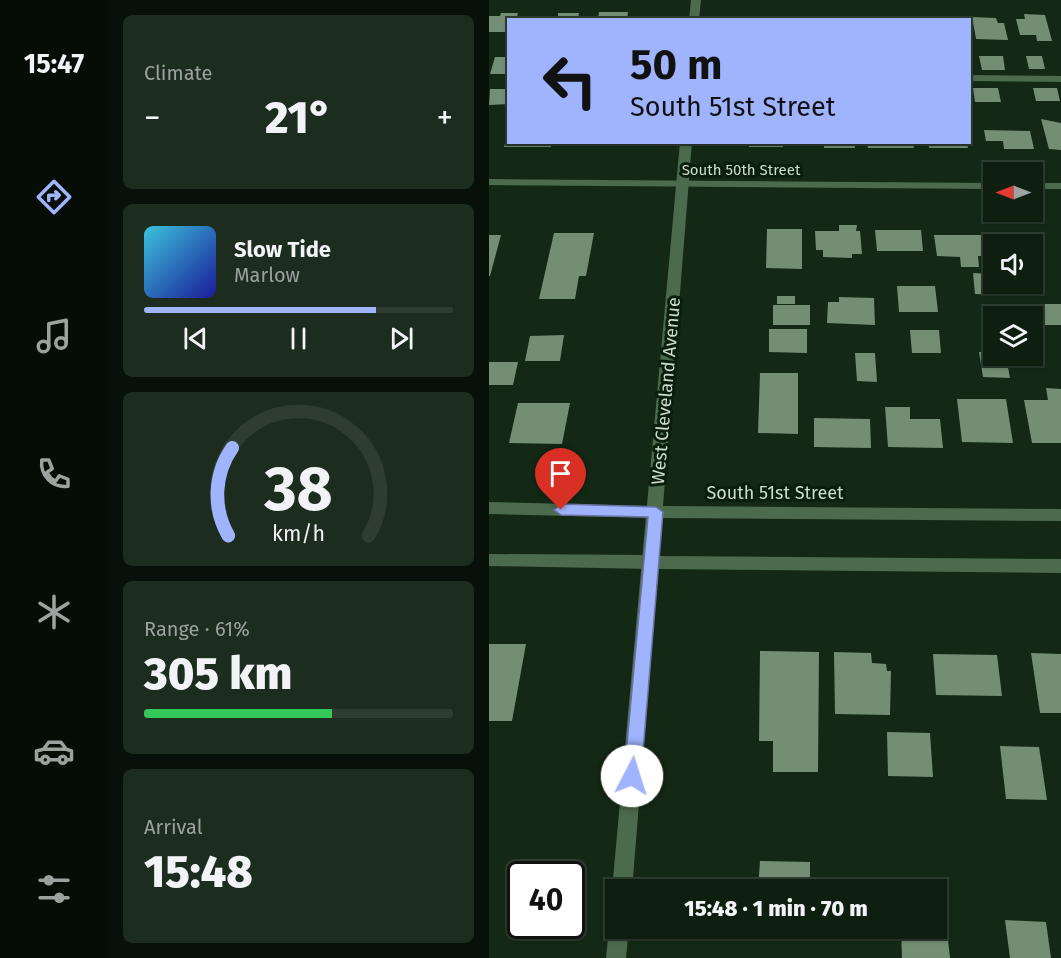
<!DOCTYPE html>
<html lang="en">
<head>
<meta charset="utf-8">
<style>
  :root { --surface:#0e1f10; --page:#1c2c1e; --text:#f1f3f6; --muted:#9ba29f; --line:#2e3d30; --accent:#a0b3fd }
  body { margin:0; font-family:"Fira Sans",sans-serif; background:var(--page); color:var(--text); height:100vh; display:flex; flex-direction:column; font-size:22px; white-space:nowrap }
  * { box-sizing:border-box; margin:0 }
  p { font-size:20px; color:var(--muted) }
  .icon { flex:none; width:33px; height:33px; fill:none; stroke:currentColor; stroke-width:2; stroke-linecap:round; stroke-linejoin:round }
  .map { position:relative; flex:1; overflow:hidden }
  .side { display:flex; flex-direction:column; gap:15px; padding:15px; background:#081109; width:381px }
  .side>* { flex:none }
  .guide { position:absolute; left:18px; top:18px; width:464px; height:126px; border-radius:0px; box-shadow:0 2px 4px #0004,0 0 0 2px var(--line); background:#a0b3fd; color:#111; overflow:hidden }
  .needle { width:39px; rotate:270deg }
  .buttons { position:absolute; left:494px; top:162px; display:grid; gap:12px }
  .buttons a { display:grid; place-items:center; width:60px; height:60px; border-radius:0px; background:var(--surface); box-shadow:0 2px 4px #0004,0 0 0 2px var(--line); font-size:30px }
  .speed { position:absolute; left:18px; top:861px; display:flex; gap:12px; font-size:30px; font-weight:700; text-align:center }
  .speed>* { display:grid; place-content:center; width:78px; height:78px; border-radius:50%; background:var(--surface); box-shadow:0 2px 4px #0004,0 0 0 2px var(--line); line-height:1 }
  .speed .limit { border:3px solid #111; border-radius:9px; background:#fff; color:#111 }
  .pin { position:absolute; display:grid; place-items:center; width:51px; height:51px; color:#fff; margin:-62px -26px; border-radius:50% 50% 50% 0; rotate:-45deg; box-shadow:0 0 6px #0007 }
  .pin .icon { rotate:45deg }
  .me { position:absolute; width:66px; margin:-33px; rotate:5deg; stroke-linejoin:round; filter:drop-shadow(0 0 4px #0008) }
  .turn { display:flex; align-items:center; gap:21px; height:126px; padding:0 24px; font-size:27px }
  .turn .icon { width:78px; height:78px; stroke-width:2.5 }
  .turn b { display:block; font-size:42px; line-height:51px }
  .big { font-size:45px; font-weight:800; line-height:1.1 }
  .side .tile { flex:1; display:flex; flex-direction:column; justify-content:center; gap:9px; min-width:0; padding:0 21px; border-radius:9px; background:var(--page) }
  .side .dial { align-items:center; gap:0 }
  .dial svg { height:156px; overflow:visible; fill:none; stroke:var(--line); stroke-width:7; stroke-linecap:round; text-anchor:middle }
  .dial text { fill:var(--text); stroke:none }
  .song { display:flex; align-items:center; gap:18px }
  .cover { width:72px; height:72px; border-radius:9px; background:linear-gradient(135deg,hsl(190 70% 55%),hsl(240 70% 35%)) }
  .played { height:6px; border-radius:3px; background:linear-gradient(90deg,var(--accent) 75%,var(--line) 75%) }
  .keys { display:flex; justify-content:space-around; direction:ltr }
  .heat { display:flex; justify-content:space-between; align-items:center; font-size:33px; direction:ltr }
  .charge { height:9px; border-radius:4px; background:linear-gradient(90deg,#34c759 61%,var(--line) 0) }
  .trip { position:absolute; left:116px; top:879px; width:342px; height:60px; border-radius:0px; background:var(--surface); box-shadow:0 2px 4px #0004,0 0 0 2px var(--line); font-weight:800; line-height:60px; text-align:center }
  main { display:flex; flex:1; min-height:0 }
  .menu { display:flex; flex-direction:column; width:108px; justify-content:space-around; align-items:center; background:#060c06; color:var(--muted) }
  .menu .icon { width:42px; height:42px }
  .menu .active { color:var(--accent) }
  .menu b { font-size:27px; color:var(--text) }
  .map>svg:first-child { display:block }
  .building { fill:#748d75 }
  .lines { fill:none; stroke-linecap:round; stroke-linejoin:round }
  .service { fill:#4c6a4e; fill-rule:evenodd }
  .minor { fill:#4c6a4e; fill-rule:evenodd }
  .tertiary { fill:#4c6a4e; fill-rule:evenodd }
  .route { fill:#a0b3fd; stroke:#6874a4; stroke-width:1.5 }
  .labels { text-anchor:middle; dominant-baseline:central; stroke-width:6; stroke-linejoin:round; paint-order:stroke }
  .far-street-label { font-size:15px; fill:#cedcce; stroke:#091f0c }
  .street-label { font-size:18px; fill:#cedcce; stroke:#091f0c }
</style>
</head>
<body>
<main>
<nav class="menu">
<b>15:47</b>
<svg class="icon active" aria-label="directions" viewBox="0 0 24 24"><path d="M12 3l9 9-9 9-9-9zM9 14v-3h6M13 9l2 2-2 2"/></svg>
<svg class="icon" aria-label="music" viewBox="0 0 24 24"><path d="M9 18V5l10-2v13"/><circle cx="6" cy="18" r="3"/><circle cx="16" cy="16" r="3"/></svg>
<svg class="icon" aria-label="phone" viewBox="0 0 24 24"><path d="M5 4h4l2 5-3 2q2 4 5 5l2-3 5 2v4C11 20 4 13 5 4z"/></svg>
<svg class="icon" aria-label="climate" viewBox="0 0 24 24"><path d="M12 3v18M4 7l16 10M4 17L20 7"/></svg>
<svg class="icon" aria-label="car" viewBox="0 0 24 24"><path d="M5 17H2v-5l4-1 3-4h7l3 4 3 1v5h-3M9 17h6M6 11h13"/><circle cx="7" cy="17" r="2"/><circle cx="17" cy="17" r="2"/></svg>
<svg class="icon" aria-label="filters" viewBox="0 0 24 24"><path d="M4 7h16M4 17h16"/><circle cx="9" cy="7" r="2"/><circle cx="15" cy="17" r="2"/></svg>
</nav>
<section class="side">
<div class="tile"><p>Climate</p>
<div class="heat"><a>−</a><b class="big">21°</b><a>+</a></div>
</div>
<div class="tile">
<div class="song"><i class="cover"></i><div><b>Slow Tide</b><p>Marlow</p></div></div>
<div class="played"></div>
<div class="keys"><svg class="icon" aria-label="previous" viewBox="0 0 24 24"><path d="M18 5L8 12l10 7zM5 5v14"/></svg><svg class="icon" aria-label="pause" viewBox="0 0 24 24"><path d="M8 5v14M16 5v14"/></svg><svg class="icon" aria-label="next" viewBox="0 0 24 24"><path d="M6 5l10 7-10 7zM19 5v14"/></svg></div>
</div>
<div class="tile dial"><svg viewBox="0 0 100 80">
<path d="M14 69A42 42 0 1 1 86 69"/>
<path d="M14 69A42 42 0 0 1 16 24" stroke="#a0b3fd"/>
<text x="50" y="56" font-size="32" font-weight="700">38</text>
<text x="50" y="72" font-size="11">km/h</text>
</svg></div>
<div class="tile"><p>Range · 61%</p><b class="big">305 km</b><div class="charge"></div></div>
<div class="tile"><p>Arrival</p><b class="big">15:48</b></div>
</section>
<div class="map">
<svg width="572" height="958" viewBox="0 0 572 958">
  <rect width="100%" height="100%" fill="#132915"/>
  <g class="building">
    <path d="M110,12H139L138,20H109Z"/>
    <path d="M12,13H29L27,20H20V32H0V16H11Z"/>
    <path d="M69,13H90L89,20H52L53,16H69Z"/>
    <path d="M535,14L556,15L563,41H548L547,35H531L527,19H536Z"/>
    <path d="M265,16H295L294,20H265Z"/>
    <path d="M483,17L507,18L509,23H515L519,40L487,39Z"/>
    <path d="M490,56H514L516,70H493Z"/>
    <path d="M537,56H553L556,69H540Z"/>
    <path d="M6,57H20V74H1Z"/>
    <path d="M484,88H509L512,102H486Z"/>
    <path d="M544,88H568L571,101H547Z"/>
    <path d="M1,89H20V104L0,105Z"/>
    <path d="M552,119L572,123V150L560,149Z"/>
    <path d="M495,130L541,131L545,149H515L514,141H497Z"/>
    <path d="M19,134L20,142H63L62,147H15Z"/>
    <path d="M85,142H119L118,146H85Z"/>
    <rect x="260" y="142" width="34" height="5"/>
    <rect x="335" y="142" width="31" height="6"/>
    <path d="M378,142H424L425,148H379Z"/>
    <path d="M439,142H478L479,148H440Z"/>
    <path d="M350,225H368L367,231H371L373,254H363V258L334,257V250H327L326,231H350Z"/>
    <path d="M278,229H313V269L277,268Z"/>
    <path d="M386,230H432L434,251H388Z"/>
    <path d="M65,233H105L97,276H90L86,299H50Z"/>
    <path d="M0,235H12L1,276H0Z"/>
    <path d="M445,235H493L497,256H489L490,267H472L471,257L448,256Z"/>
    <path d="M507,236H552L556,257L543,256V244H508Z"/>
    <path d="M484,273L504,274V284H508L510,295L486,294Z"/>
    <path d="M408,286H446L449,312H410Z"/>
    <rect x="288" y="296" width="18" height="8"/>
    <path d="M350,297L385,298L386,325L338,323L339,302H350Z"/>
    <path d="M533,304H572V325H543V316H536Z"/>
    <rect x="284" y="305" width="37" height="20"/>
    <path d="M280,329H318V353L280,352Z"/>
    <path d="M421,330H450L452,353H423Z"/>
    <path d="M75,335L71,361H36L41,336Z"/>
    <path d="M490,352H504V356H517L521,378L494,377Z"/>
    <path d="M366,353H386L388,382L368,381Z"/>
    <path d="M0,362H29L24,385H0Z"/>
    <path d="M271,373H309V434L269,433Z"/>
    <path d="M557,388L572,389V443H543L535,400H559Z"/>
    <path d="M468,399H517L524,443L473,442Z"/>
    <path d="M29,403H81L73,444L20,443Z"/>
    <path d="M396,407H421V419H451L454,448L399,447Z"/>
    <path d="M325,418L381,419L382,448L325,447Z"/>
    <path d="M0,644H37L23,721H0Z"/>
    <path d="M271,651L330,652L329,772H284V741H270Z"/>
    <path d="M345,652L382,653L383,663L397,664L398,671H402L401,715L346,714Z"/>
    <path d="M542,653L572,654V713H551Z"/>
    <path d="M444,654L508,655L513,696L447,695Z"/>
    <path d="M398,732L441,733L444,777L399,776Z"/>
    <path d="M511,746L550,747L558,800L517,799Z"/>
    <path d="M271,861L321,862V890H269Z"/>
    <path d="M516,920L557,922L562,958H521Z"/>
    <path d="M412,930L458,931L461,958H413Z"/>
  </g>
  <g class="lines">
    <path class="service" d="M480,75L572,76V82L480,81Z"/>
    <g class="minor">
      <path d="M0,179L504,183V189L0,185Z"/>
      <rect x="543" y="183" width="29" height="6"/>
      <path d="M0,502L167,506L172,508L175,512L172,516L167,518L0,514Z"/>
      <path d="M0,554L162,555L168,557L170,562L168,567L162,569L0,566Z"/>
    </g>
    <g class="tertiary">
      <path d="M202,0H212L210,20H200Z"/>
      <path d="M191,142H203L174,506L572,509V521L173,518L170,556L572,559V573L169,569L143,890H126V897L123,890Z"/>
      <path d="M126,920V928H140L137,958H117L120,928Z"/>
    </g>
  </g>
  <path class="route" d="M72,504L167,507L174,512L152,776L149,782L143,784L137,782L135,776L159,517L72,515L65,510Z"/>
  <g class="labels">
    <g class="far-street-label">
      <text x="252" y="170">South 50th Street</text>
    </g>
    <g class="street-label">
      <text transform="translate(177 391) rotate(-85)">West Cleveland Avenue</text>
      <text x="286" y="493">South 51st Street</text>
    </g>
  </g>
</svg>
<div class="buttons">
<a><svg class="needle" viewBox="-14 -14 28 28"><path d="M0-13l5 13h-10z" fill="#e53935"/><path d="M0 13l5-13h-10z" fill="#9ba29f"/></svg></a>
<a><svg class="icon" aria-label="sound" viewBox="0 0 24 24"><path d="M4 9h4l5-4v14l-5-4H4zM17 9q2 3 0 6"/></svg></a>
<a><svg class="icon" aria-label="layers" viewBox="0 0 24 24"><path d="M12 4l9 5-9 5-9-5zM3 14l9 5 9-5"/></svg></a>
</div>
<div class="speed"><div class="limit">40</div></div>
<div class="pin" style="left:72px;top:510px;background:#d93025"><svg class="icon" aria-label="arrive" viewBox="0 0 24 24"><path d="M6 21V4h12l-3 4 3 4H6"/></svg></div>
<svg class="me" style="left:143px;top:776px" viewBox="-20 -20 40 40"><circle r="19" fill="#fff"/><path d="M0-13L10 11 0 6-10 11z" fill="#a0b3fd"/></svg>
<div class="trip">15:48 · 1 min · 70 m</div>
<div class="guide">
<div class="turn"><svg class="icon" aria-label="left" viewBox="0 0 24 24"><path d="M17 20v-9H6M10 6l-5 5 5 5"/></svg><div><b>50 m</b>South 51st Street</div></div>
</div>
</div>
</main>
</body>
</html>
